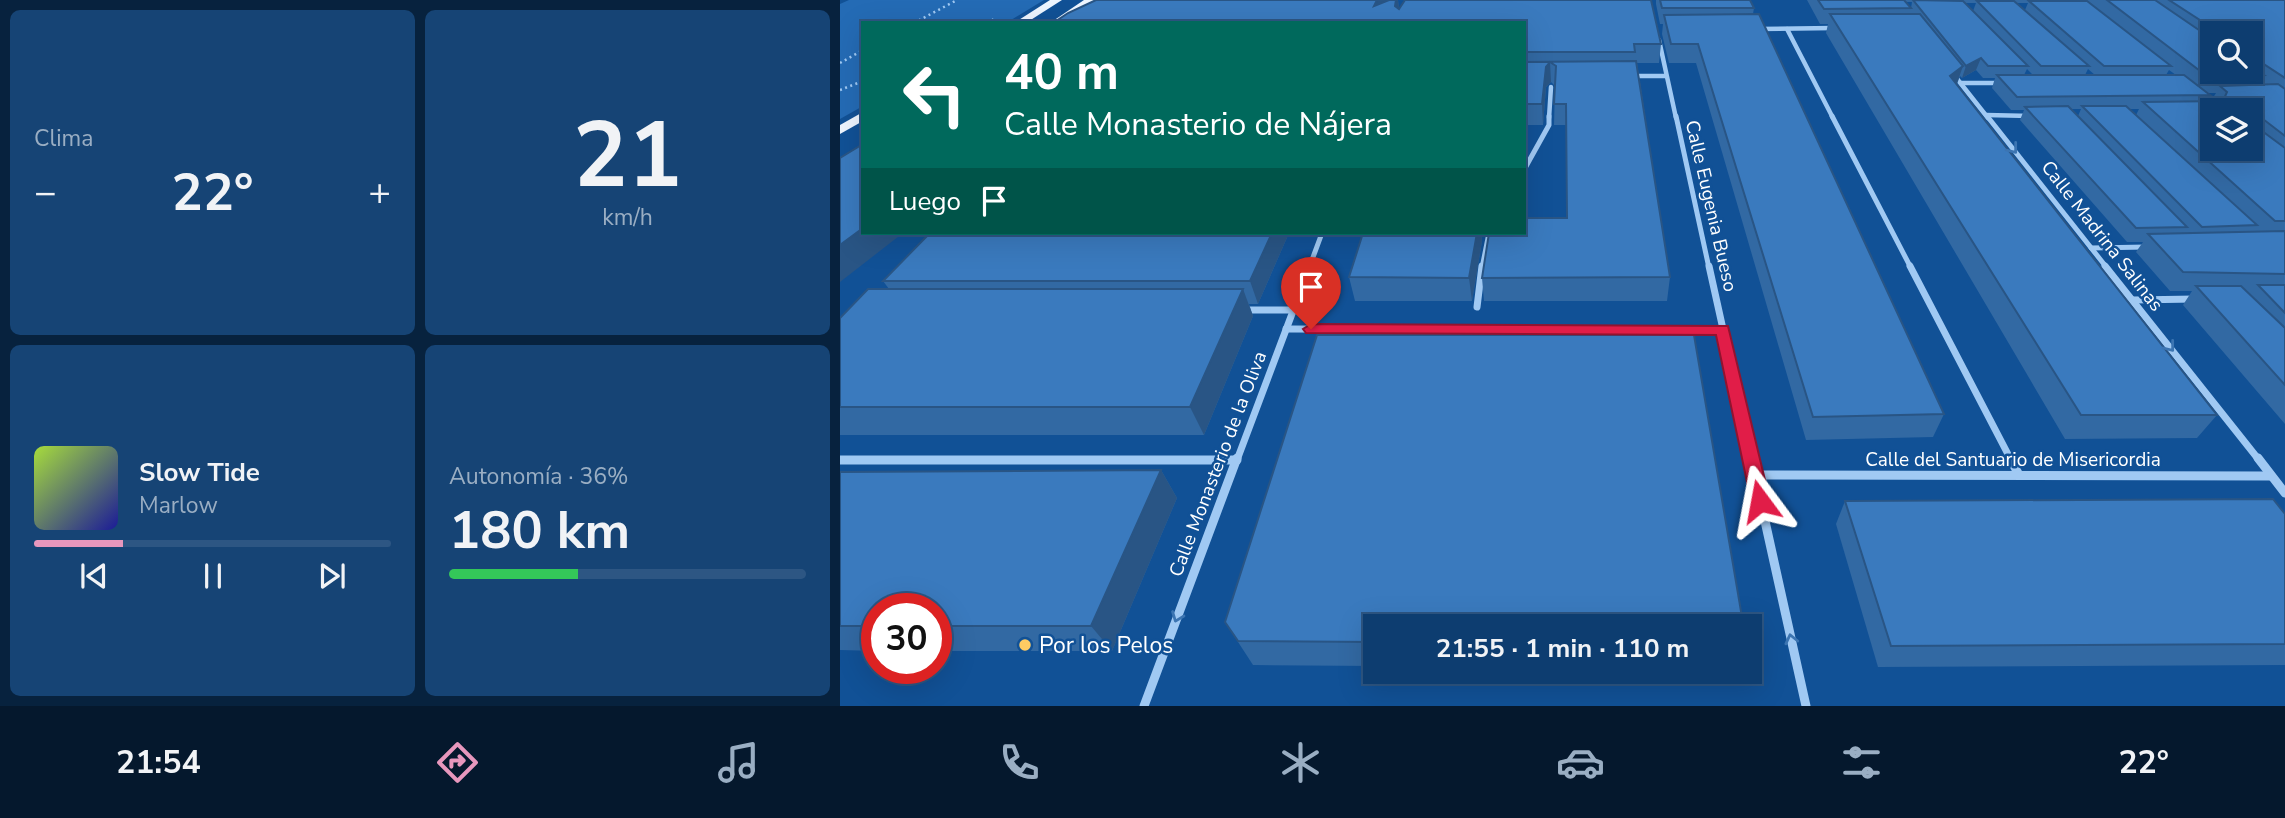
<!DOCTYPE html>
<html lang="es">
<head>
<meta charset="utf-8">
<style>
  :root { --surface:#0d3d70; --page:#164475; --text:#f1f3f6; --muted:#9aaec3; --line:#2d5683; --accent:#e797bd }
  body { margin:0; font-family:"Nunito Sans",sans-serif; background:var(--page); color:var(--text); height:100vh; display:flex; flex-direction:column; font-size:26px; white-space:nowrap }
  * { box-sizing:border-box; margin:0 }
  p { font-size:23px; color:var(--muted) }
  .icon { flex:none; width:38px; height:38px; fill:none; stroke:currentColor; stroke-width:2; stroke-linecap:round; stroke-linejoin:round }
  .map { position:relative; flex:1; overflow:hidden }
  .panel { display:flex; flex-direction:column; gap:10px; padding:10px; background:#07223e; width:840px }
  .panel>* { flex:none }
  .top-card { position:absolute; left:21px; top:21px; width:665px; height:214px; border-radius:0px; box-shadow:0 7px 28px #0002,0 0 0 2px var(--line); background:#00695c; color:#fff; overflow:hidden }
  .fabs { position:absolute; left:1360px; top:21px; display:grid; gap:14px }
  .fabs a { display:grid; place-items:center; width:63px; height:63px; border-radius:0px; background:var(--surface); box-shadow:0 7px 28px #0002,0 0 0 2px var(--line); font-size:35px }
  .speed { position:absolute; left:21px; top:593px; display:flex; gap:14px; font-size:35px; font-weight:700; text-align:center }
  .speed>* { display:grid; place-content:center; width:91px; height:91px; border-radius:50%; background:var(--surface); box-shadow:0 7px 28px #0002,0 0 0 2px var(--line); line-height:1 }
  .speed .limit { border:10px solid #d22; background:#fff; color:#111 }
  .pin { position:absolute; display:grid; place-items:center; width:60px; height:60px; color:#fff; margin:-72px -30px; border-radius:50% 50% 50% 0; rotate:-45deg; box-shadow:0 0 7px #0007 }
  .pin .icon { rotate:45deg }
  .me { position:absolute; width:77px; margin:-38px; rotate:347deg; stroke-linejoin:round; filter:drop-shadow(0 0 5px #0008) }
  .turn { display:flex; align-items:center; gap:24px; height:147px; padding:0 28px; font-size:32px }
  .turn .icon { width:91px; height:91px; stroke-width:2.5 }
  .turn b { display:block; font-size:49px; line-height:60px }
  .then { display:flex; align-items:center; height:66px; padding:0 28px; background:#0003; gap:14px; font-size:26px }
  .big { font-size:52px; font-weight:700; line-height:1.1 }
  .panel .widget { flex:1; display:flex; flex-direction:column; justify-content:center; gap:10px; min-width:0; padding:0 24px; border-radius:10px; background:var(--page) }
  .panel .dial { align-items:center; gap:0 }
  .dial b { font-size:91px; line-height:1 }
  .song { display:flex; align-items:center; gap:21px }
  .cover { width:84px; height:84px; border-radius:10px; background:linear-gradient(135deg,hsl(80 70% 55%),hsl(240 70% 35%)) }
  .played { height:7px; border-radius:4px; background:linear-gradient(90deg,var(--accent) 25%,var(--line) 25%) }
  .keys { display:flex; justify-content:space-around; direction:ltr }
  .heat { display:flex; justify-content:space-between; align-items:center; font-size:38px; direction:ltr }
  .charge { height:10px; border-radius:5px; background:linear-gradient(90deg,#34c759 36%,var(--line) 0) }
  .panel .tiles { flex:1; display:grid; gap:10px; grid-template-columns:repeat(2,1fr) }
  .trip { position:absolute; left:523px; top:614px; width:399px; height:70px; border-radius:0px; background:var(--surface); box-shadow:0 7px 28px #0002,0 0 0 2px var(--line); font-weight:700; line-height:70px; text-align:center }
  .tabs { display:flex; height:112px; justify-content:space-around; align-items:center; background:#05182d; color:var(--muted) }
  .tabs .icon { width:49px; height:49px }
  .tabs .active { color:var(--accent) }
  .tabs b { font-size:32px; color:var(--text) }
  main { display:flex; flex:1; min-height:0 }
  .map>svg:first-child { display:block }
  .green { fill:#246bb5 }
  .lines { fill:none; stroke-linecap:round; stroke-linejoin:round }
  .path { stroke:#a0c9f3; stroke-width:2.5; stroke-dasharray:2 3.5; stroke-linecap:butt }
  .street-far3 { stroke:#a0c9f3; stroke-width:4.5 }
  .street-far2 { stroke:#a0c9f3; stroke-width:5 }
  .street-far1 { stroke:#a0c9f3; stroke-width:7 }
  .street { stroke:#a0c9f3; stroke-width:9 }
  .primary { fill:#edf5ff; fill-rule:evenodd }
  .wall { fill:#3269a3; fill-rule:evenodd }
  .shaded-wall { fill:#295585 }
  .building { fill:#3a7abe; stroke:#295585; stroke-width:2; fill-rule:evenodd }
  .oneway { stroke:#3c75b2 }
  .route { fill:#e11d48; stroke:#92132f; stroke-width:2 }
  .poi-dot { fill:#ffcb63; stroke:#115196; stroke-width:2.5 }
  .labels { text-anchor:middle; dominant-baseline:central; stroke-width:5; stroke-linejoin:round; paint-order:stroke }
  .street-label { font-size:19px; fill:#fff; stroke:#115196 }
  .near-poi-label { font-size:23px; fill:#fff; stroke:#115196; text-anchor:start }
</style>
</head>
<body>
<main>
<section class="panel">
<div class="tiles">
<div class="widget"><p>Clima</p>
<div class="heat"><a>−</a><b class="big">22°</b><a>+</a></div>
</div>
<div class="widget dial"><b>21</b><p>km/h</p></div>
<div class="widget">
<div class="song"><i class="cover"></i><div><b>Slow Tide</b><p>Marlow</p></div></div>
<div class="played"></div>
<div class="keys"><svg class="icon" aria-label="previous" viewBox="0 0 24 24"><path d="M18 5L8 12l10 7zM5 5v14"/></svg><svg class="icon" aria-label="pause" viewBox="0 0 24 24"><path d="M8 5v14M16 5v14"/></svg><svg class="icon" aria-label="next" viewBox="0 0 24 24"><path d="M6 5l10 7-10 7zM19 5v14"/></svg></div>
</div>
<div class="widget"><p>Autonomía · 36%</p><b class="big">180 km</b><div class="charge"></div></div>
</div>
</section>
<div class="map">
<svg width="1445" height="706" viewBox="0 0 1445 706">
  <rect width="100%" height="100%" fill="#115196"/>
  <path class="green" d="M9,0H204L166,23H23V106L0,119V4Z"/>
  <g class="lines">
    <g class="path">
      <path d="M74,23L117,0"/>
      <path d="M147,23L156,18"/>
      <path d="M0,63L23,50"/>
      <path d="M0,90L23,81"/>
    </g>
    <g class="street-far3">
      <path d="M918,29L994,28"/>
      <path d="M947,29L993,118"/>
      <path d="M819,40L836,118"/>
      <path d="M1114,75L1148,118"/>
      <path d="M790,76H826"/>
      <path d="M1121,83H1162"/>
      <path d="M1146,115L1191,116"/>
      <path d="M709,118L711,87"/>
    </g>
    <g class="street-far2">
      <path d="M836,116L869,268"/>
      <path d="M992,116L1071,268"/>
      <path d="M1147,116L1267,268"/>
      <path d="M684,170L709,125V116"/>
      <path d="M1251,248L1306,247"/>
      <path d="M469,268L482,233"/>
      <path d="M642,268L649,233"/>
    </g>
    <g class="street-far1">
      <path d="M869,266L912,460"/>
      <path d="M1070,266L1171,460"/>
      <path d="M1265,266L1419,460"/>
      <path d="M1293,300L1355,299"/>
      <path d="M637,307L642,266"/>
      <path d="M402,310H454"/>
      <path d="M446,329L883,330"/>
      <path d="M0,460H397"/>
      <path d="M397,460L470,266"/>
    </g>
    <g class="street">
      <path d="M911,458L966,706"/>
      <path d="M1170,458L1179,475"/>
      <path d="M1418,458L1445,493"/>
      <path d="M0,460H397"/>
      <path d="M914,475L1431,476"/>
      <path d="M304,706L397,458"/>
    </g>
    <g class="primary">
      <path d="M210,0H222L186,23H174Z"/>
      <path d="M244,0H256L222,23H210Z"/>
      <path d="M23,112V121L0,134V125Z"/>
    </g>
  </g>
  <g class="wall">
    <path d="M256,0H558L559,9L565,0H811L821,44L819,63H797L830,277L827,301H644L642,278L649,233H684V218H727L726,125H714L715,86L711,82L706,87L703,125H684V23H213L228,13Z"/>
    <path d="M816,0H910L914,8L913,14L1104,414L1093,437L966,440L856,63H829L822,34L823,24H820L816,4Z"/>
    <path d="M967,0H1232L1231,1H1243L1241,0H1445V424L1343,305L1352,291H1330L1296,252L1303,242H1287L1180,120L1184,110H1171L1152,88L1155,78H1143L1136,70L1122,78L1120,76L1117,84L1377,415L1357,438L1225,439L986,33L988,24H980ZM1066,2H1072L1071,8ZM1125,3H1136L1133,11ZM1176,3H1188L1185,10ZM1372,33H1410V72H1372ZM1187,69L1193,75H1184ZM1248,69L1255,75H1245ZM1329,70L1336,75H1326ZM1367,93H1376L1371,101H1366L1370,95ZM1231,109H1241L1238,116ZM1290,109H1299L1296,115Z"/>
    <path d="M90,233H449L418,304H409L413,316L364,435H0V318L49,289L43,281Z"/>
    <path d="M523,233H641L642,241L632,301H515L509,277Z"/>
    <path d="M321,470L337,498L272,651H96V609H37V651L0,650V472Z"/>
    <path d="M1005,501L1445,514V665L1038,667L996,524Z"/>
    <path d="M385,622L903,623L902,626H536V666L413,665Z"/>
  </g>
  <g class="shaded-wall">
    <path d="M537,0H547L538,23L534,6Z"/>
    <path d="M556,0H558L560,15L555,6Z"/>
    <path d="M1141,58L1136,70L1122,78L1126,66Z"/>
    <path d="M710,62L711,82L706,87L703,125L702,104L706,67Z"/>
    <path d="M1123,66L1116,86L1110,76Z"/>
    <path d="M23,228V233H63L0,282V245Z"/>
    <path d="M432,233H449L418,304L410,281Z"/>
    <path d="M637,233H641L642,241L632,301L629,278Z"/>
    <path d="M403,289L413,316L364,435L350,407Z"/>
    <path d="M321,470L337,498L272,651L251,626Z"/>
  </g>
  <g class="building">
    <path d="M256,0H537L534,6L549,0H556L555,6L559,9L565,0H811L821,44H794L795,52H684V23H213L228,13Z"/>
    <path d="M820,0H910L914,8H822Z"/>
    <path d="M978,0H1064L1071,8L984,9Z"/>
    <path d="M1073,0L1123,1L1188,66H1148L1141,58L1126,66Z"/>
    <path d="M1267,0H1315L1372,39V72H1410V66L1424,75L1368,77Z"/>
    <path d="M1329,0H1445V78L1410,55V33H1380Z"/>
    <path d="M1137,1H1174L1249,66H1201Z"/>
    <path d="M1189,1H1247L1331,66H1264Z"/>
    <path d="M919,14L1104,414L973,417L858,44H831L824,15Z"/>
    <path d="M990,14H1080L1123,66L1110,76L1377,415H1241Z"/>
    <path d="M796,61L830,277L642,278L649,233H684V218H727L726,104H714L716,66L710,62L706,67L702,104H684V62Z"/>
    <path d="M1157,75H1344L1370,95L1177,97Z"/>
    <path d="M1438,84L1445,89V136L1423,119L1417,121L1418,128L1445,148V221H1435L1303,102L1383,101L1387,92L1380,86ZM1372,110H1410V149H1372Z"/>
    <path d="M1228,106L1347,227L1296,228L1185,107Z"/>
    <path d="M1242,106H1286L1417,225L1362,227Z"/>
    <path d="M23,144V228L0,245V158Z"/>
    <path d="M1445,231V274L1343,272L1308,234Z"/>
    <path d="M90,233H432L410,281H43Z"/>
    <path d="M523,233H637L629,278L509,277Z"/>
    <path d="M1418,285H1445V313Z"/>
    <path d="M1356,286H1401L1445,328V385Z"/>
    <path d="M28,289H403L350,407H0V318Z"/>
    <path d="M477,335H854L903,623L899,626H536V642L398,641L385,622Z"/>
    <path d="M321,470L251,626H96V609H37V626H0V472Z"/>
    <path d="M1433,499L1445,514V644L1051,646L1005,501Z"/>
  </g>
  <defs><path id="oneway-chevron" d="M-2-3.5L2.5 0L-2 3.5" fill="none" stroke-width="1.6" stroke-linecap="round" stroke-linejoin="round" transform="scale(1.75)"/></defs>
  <g class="oneway">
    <use href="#oneway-chevron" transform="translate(1173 149) rotate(52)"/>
    <use href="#oneway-chevron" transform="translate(1330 347) rotate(52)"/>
    <use href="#oneway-chevron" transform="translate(337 617) rotate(111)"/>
    <use href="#oneway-chevron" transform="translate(951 639) rotate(-103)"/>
  </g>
  <path class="route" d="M471,324L888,326L930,501L927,507H913L911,501L876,335L466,333L463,329Z"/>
  <circle class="poi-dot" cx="185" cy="645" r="7"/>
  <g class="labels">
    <g class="street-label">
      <text transform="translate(871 206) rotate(77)">Calle Eugenia Bueso</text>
      <text transform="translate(1262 236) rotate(52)">Calle Madrina Salinas</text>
      <text x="1173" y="460">Calle del Santuario de Misericordia</text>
      <text transform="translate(378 464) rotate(-69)">Calle Monasterio de la Oliva</text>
    </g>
    <g class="near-poi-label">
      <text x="199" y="645">Por los Pelos</text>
    </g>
  </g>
</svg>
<div class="fabs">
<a><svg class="icon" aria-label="search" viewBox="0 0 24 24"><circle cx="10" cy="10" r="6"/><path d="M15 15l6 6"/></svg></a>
<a><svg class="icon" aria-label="layers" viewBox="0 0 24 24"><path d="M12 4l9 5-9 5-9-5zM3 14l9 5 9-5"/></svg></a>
</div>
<div class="speed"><div class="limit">30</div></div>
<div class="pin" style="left:471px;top:329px;background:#d93025"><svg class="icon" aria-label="arrive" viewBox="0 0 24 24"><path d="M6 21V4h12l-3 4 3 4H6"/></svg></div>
<svg class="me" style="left:920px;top:501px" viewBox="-20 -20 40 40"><path d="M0-17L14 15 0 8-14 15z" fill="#e11d48" stroke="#fff" stroke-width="4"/></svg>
<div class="trip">21:55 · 1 min · 110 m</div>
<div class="top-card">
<div class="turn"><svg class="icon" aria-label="left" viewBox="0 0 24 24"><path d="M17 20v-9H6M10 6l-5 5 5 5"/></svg><div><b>40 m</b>Calle Monasterio de Nájera</div></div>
<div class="then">Luego<svg class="icon" aria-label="arrive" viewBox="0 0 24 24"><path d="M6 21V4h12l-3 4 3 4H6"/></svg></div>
</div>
</div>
</main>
<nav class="tabs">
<b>21:54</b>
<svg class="icon active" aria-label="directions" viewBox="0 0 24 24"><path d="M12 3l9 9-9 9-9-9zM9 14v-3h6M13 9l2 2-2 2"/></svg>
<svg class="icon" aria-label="music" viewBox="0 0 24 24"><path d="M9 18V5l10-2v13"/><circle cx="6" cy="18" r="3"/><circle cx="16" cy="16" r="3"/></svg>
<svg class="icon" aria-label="phone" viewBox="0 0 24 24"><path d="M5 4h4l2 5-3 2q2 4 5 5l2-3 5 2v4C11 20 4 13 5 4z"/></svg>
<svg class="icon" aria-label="climate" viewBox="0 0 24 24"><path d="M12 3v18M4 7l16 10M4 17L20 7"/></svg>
<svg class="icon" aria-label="car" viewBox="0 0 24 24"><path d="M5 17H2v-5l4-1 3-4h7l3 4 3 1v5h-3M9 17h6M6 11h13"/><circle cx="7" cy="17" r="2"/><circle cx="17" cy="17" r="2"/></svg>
<svg class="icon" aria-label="filters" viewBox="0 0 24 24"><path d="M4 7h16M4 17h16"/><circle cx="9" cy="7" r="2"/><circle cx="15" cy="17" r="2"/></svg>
<b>22°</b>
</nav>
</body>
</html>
